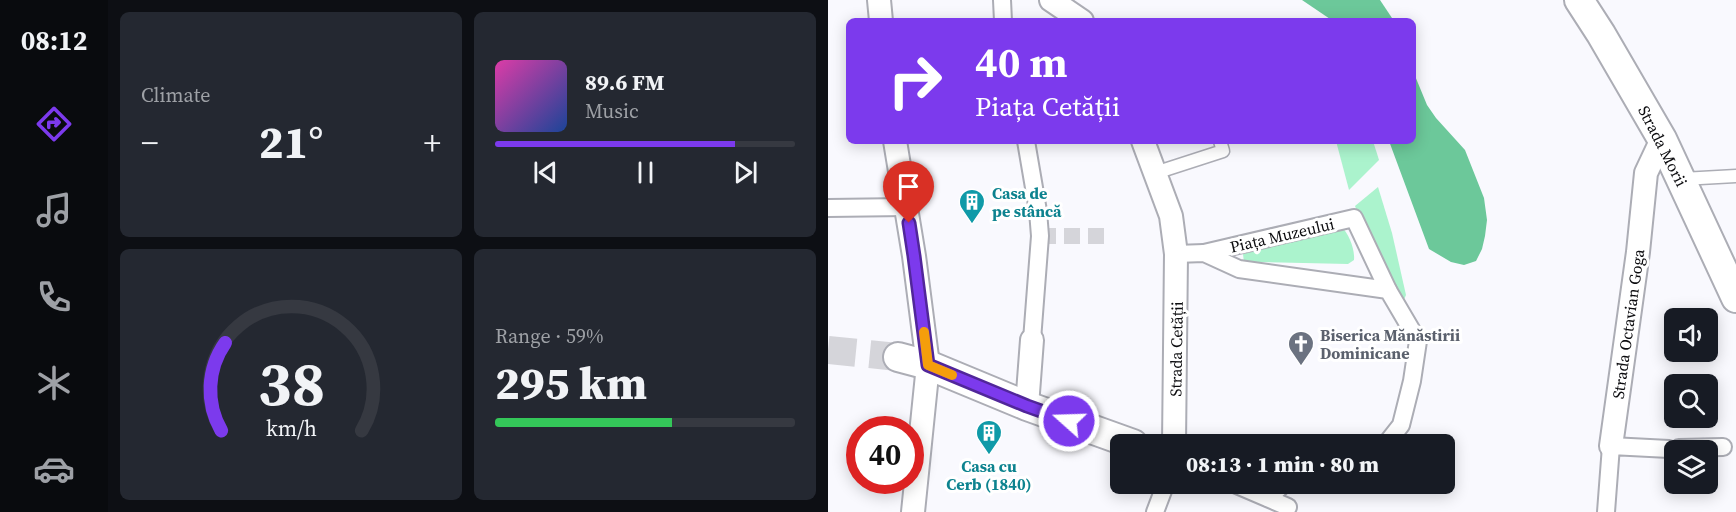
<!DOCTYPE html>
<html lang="en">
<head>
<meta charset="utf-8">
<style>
  :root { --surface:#171b24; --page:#242831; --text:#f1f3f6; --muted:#9ea1a6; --line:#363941; --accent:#7c3aed }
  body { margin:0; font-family:"Source Serif 4",serif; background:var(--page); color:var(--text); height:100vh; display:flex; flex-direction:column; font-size:22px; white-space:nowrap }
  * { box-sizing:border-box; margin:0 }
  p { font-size:20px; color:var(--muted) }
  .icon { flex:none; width:33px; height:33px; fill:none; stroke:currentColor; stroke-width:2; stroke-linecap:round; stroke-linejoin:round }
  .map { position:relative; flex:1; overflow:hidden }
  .details { display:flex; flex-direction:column; gap:12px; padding:12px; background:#0d0f14; width:720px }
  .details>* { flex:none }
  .banner { position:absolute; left:18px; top:18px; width:570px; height:126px; border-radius:9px; box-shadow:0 3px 15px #0003; background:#7c3aed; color:#fff; overflow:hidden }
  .fabs { position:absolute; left:836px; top:308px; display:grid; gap:12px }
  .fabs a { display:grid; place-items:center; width:54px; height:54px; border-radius:9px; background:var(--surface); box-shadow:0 3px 15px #0003; font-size:30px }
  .speed { position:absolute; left:18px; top:416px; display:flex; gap:12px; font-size:30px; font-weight:700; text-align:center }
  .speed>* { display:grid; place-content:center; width:78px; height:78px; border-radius:50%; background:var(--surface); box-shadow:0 3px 15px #0003; line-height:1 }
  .speed .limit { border:9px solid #d22; background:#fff; color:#111 }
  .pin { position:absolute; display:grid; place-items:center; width:51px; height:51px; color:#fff; margin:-62px -26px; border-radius:50% 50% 50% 0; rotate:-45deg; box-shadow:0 0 6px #0007 }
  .pin .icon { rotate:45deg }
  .me { position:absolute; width:66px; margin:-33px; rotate:290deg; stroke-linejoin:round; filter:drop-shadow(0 0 4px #0008) }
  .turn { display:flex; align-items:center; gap:21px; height:126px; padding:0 30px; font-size:27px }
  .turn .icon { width:78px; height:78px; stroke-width:2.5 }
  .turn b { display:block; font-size:42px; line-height:51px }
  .big { font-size:45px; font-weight:800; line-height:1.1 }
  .details .card { flex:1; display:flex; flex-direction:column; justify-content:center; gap:9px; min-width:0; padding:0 21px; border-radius:9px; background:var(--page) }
  .details .dial { align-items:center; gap:0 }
  .dial svg { height:156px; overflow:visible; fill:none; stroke:var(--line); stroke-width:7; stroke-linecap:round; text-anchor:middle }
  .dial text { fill:var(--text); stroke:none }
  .song { display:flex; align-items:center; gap:18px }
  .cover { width:72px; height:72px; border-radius:9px; background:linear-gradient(135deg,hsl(320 70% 55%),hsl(220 70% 35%)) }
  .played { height:6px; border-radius:3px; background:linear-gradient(90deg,var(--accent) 80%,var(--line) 80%) }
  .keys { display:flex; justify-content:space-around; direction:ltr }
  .heat { display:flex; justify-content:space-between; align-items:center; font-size:33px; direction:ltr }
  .charge { height:9px; border-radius:4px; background:linear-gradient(90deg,#34c759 59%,var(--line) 0) }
  .details .tiles { flex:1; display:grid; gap:12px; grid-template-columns:repeat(2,1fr) }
  .trip { position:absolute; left:282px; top:434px; width:345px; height:60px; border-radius:9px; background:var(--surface); box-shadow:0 3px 15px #0003; font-weight:800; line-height:60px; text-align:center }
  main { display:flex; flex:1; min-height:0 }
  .menu { display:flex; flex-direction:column; width:108px; justify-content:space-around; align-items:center; background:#090b0e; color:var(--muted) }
  .menu .icon { width:42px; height:42px }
  .menu .selected { color:var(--accent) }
  .menu b { font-size:27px; color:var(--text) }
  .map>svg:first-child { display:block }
  .green { fill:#abf3cd }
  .forest { fill:#6cc89a }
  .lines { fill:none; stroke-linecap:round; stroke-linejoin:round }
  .pedestrian-tunnel { stroke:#d5d5da; stroke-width:16; stroke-dasharray:16 8; stroke-linecap:butt }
  .tertiary-tunnel { stroke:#d5d5da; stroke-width:28; stroke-dasharray:28 14; stroke-linecap:butt }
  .service-casing { stroke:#acadb5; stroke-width:15 }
  .pedestrian-casing { stroke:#acadb5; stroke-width:20 }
  .minor-casing { stroke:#acadb5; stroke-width:26 }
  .tertiary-casing { stroke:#acadb5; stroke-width:32 }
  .service { stroke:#fff; stroke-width:12 }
  .pedestrian { stroke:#fff; stroke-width:16 }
  .minor { stroke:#fff; stroke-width:22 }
  .tertiary { stroke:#fff; stroke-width:28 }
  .route-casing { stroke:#51269a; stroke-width:15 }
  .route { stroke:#7c3aed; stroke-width:10 }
  .slow { stroke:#f59e0b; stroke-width:10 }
  .labels { text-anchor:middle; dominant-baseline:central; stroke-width:6; stroke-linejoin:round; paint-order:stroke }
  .street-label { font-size:16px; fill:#0b0b0e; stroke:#fff }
  .culture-label { font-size:16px; font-weight:bold; fill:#0d838f; stroke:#fff; text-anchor:start }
  .worship-label { font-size:16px; font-weight:bold; fill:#5b616d; stroke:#fff; text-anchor:start }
</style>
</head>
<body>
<main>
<nav class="menu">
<b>08:12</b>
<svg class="icon selected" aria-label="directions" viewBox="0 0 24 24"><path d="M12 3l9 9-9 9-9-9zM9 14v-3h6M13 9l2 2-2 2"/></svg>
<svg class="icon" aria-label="music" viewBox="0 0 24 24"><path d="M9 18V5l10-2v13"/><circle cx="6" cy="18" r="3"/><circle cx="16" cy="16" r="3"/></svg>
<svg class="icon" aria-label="phone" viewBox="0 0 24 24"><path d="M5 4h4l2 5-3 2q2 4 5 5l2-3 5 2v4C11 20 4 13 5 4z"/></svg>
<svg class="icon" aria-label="climate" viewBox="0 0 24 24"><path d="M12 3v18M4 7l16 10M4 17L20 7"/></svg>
<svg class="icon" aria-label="car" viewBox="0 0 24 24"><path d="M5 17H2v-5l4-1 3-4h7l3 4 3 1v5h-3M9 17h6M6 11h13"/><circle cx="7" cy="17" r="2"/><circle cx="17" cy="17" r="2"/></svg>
</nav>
<section class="details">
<div class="tiles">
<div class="card"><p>Climate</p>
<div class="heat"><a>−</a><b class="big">21°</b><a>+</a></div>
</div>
<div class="card">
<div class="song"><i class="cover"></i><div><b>89.6 FM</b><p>Music</p></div></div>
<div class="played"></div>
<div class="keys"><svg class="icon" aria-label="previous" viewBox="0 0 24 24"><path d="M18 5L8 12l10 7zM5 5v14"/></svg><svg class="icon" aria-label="pause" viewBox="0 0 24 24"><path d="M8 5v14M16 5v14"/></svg><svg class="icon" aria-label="next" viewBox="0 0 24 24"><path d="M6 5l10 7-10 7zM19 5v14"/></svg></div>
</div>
<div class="card dial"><svg viewBox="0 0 100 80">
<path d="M14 69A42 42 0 1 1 86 69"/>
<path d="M14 69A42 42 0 0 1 16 24" stroke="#7c3aed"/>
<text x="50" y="56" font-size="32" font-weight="700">38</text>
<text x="50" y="72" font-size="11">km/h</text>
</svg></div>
<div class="card"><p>Range · 59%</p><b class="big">295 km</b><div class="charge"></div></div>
</div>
</section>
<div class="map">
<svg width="908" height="512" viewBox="0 0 908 512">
  <rect width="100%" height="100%" fill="#f9f9fe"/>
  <g class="green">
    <path d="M508,141H545L551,160L521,190Z"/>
    <path d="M550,187L564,233L578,295L575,302L543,248L527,206Z"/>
    <path d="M513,226C521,234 527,249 526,260L520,264L427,262L416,263L415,254Z"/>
  </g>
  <g class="forest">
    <path d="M474,0H552L566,21H505Z"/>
    <path d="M585,71L599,105L608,118L637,150L656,198L659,220L657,236L654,249L648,261L636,265L623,262L601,249L561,141H585Z"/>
  </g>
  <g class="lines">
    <path class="pedestrian-tunnel" d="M212,236H282"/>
    <path class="tertiary-tunnel" d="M0,350L70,357"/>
    <defs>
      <g id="service">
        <path d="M327,173L395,151L392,141"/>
        <path d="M854,179L908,176"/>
      </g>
      <g id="pedestrian">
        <path d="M174,0L175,21"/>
        <path d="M198,141L210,211L212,236L204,340"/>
        <path d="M0,208L78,207"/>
        <path d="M376,253L526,218L560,290"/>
        <path d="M348,254L376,253L411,269L560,290L590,341L584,381L573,425L558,444"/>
        <path d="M851,448L895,447"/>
        <path d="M404,483L460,507"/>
        <path d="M440,498L457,483"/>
        <path d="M327,512L338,483"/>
        <path d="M778,512L783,446L841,449"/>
      </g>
      <g id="minor">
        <path d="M51,0L53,21"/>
        <path d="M223,0L254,21"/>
        <path d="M67,141L86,256L100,365L85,512"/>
        <path d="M315,141L343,216L348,254L346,444"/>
        <path d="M199,406L204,340"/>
        <path d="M783,446L810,252L818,173L834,139"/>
      </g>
      <g id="tertiary">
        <path d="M751,0L773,34L834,139L908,298"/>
        <path d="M70,357L100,365L199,406L305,444"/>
      </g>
    </defs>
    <use href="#service" class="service-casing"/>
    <use href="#pedestrian" class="pedestrian-casing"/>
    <use href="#minor" class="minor-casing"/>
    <use href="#tertiary" class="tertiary-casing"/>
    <use href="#service" class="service"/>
    <use href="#pedestrian" class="pedestrian"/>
    <use href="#minor" class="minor"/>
    <use href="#tertiary" class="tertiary"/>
  </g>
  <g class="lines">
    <defs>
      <path id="route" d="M81,223L86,256L100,365L199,406L241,421"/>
    </defs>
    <use href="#route" class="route-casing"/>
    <use href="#route" class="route"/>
    <path class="slow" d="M96,332L100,365L124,375"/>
  </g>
  <defs>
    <symbol id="building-pin" viewBox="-11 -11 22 30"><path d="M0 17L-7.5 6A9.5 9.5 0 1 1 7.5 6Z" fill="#0f9aa8" stroke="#fff"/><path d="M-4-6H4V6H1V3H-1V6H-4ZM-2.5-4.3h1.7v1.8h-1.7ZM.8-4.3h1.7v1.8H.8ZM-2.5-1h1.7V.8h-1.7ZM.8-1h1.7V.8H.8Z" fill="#fff"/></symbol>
    <symbol id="church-pin" viewBox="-11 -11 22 30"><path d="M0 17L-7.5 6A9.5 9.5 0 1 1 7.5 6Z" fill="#6b7280" stroke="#fff"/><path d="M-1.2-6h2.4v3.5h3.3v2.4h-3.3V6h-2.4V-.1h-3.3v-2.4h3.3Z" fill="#fff"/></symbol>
  </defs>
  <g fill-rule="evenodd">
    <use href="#building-pin" x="129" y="187" width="30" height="40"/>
    <use href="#church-pin" x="458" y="329" width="30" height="40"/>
    <use href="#building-pin" x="146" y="418" width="30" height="40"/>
  </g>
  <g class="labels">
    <g class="street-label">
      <text transform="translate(835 146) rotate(63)">Strada Morii</text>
      <text transform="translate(454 235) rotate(-13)">Piața Muzeului</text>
      <text transform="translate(800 324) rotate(-82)">Strada Octavian Goga</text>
      <text transform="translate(348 349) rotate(-89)">Strada Cetății</text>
    </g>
    <g class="culture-label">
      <text x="164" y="193">Casa de<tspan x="164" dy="18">pe stâncă</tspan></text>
      <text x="161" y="466" text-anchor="middle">Casa cu<tspan x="161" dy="18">Cerb (1840)</tspan></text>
    </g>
    <g class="worship-label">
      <text x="492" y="335">Biserica Mănăstirii<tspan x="492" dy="18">Dominicane</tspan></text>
    </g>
  </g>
</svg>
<div class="fabs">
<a><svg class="icon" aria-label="sound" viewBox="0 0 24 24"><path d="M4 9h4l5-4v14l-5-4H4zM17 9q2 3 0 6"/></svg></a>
<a><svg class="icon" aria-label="search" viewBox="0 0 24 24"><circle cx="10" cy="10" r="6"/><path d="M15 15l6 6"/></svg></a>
<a><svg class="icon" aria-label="layers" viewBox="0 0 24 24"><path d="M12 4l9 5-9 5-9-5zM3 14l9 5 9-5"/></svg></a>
</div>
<div class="speed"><div class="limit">40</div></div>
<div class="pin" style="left:81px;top:223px;background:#d93025"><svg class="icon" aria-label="arrive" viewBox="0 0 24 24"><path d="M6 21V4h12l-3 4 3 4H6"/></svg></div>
<svg class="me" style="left:241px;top:421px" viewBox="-20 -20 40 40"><circle r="17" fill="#7c3aed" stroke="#fff" stroke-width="3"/><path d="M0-11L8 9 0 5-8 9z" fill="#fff"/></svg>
<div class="trip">08:13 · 1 min · 80 m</div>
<div class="banner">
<div class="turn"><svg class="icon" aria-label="right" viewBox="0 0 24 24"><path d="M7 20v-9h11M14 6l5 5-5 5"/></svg><div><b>40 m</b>Piața Cetății</div></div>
</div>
</div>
</main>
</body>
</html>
